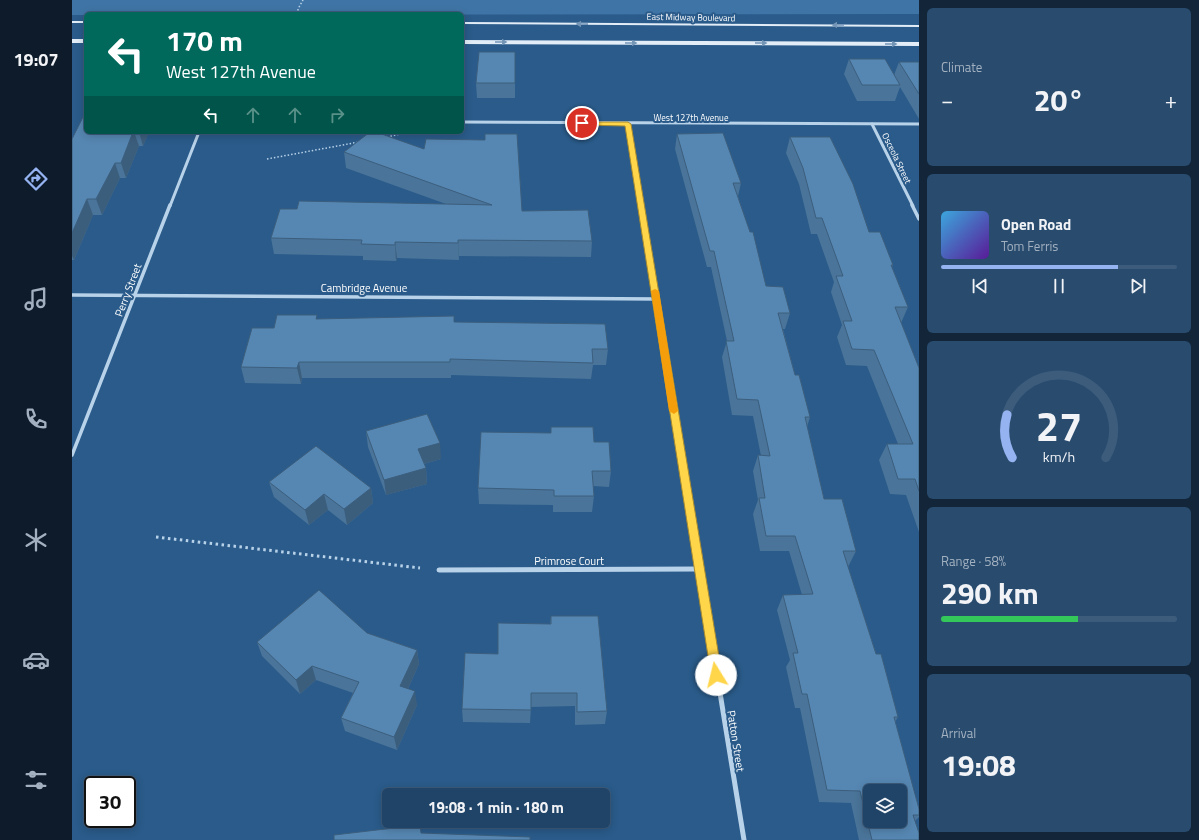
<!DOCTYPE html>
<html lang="en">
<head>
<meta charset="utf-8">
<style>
  :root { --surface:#204468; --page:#284b6e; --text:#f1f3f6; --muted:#a2b0c0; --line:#3d5c7c; --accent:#95b2f1 }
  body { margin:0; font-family:"Titillium Web",sans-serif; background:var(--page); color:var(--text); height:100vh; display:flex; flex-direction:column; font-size:15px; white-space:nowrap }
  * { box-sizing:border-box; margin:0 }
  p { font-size:13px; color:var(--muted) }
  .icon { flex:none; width:22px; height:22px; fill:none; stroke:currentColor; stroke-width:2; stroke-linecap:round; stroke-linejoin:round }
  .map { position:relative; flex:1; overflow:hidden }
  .details { display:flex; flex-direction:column; gap:8px; padding:8px; background:#122539; width:280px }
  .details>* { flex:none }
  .banner { position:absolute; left:12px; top:12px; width:380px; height:122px; border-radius:6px; box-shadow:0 2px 10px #0003,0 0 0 1px var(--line); background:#00695c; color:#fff; overflow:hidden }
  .buttons { position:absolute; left:791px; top:784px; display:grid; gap:8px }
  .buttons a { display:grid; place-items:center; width:44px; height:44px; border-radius:6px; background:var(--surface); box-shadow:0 2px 10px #0003,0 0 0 1px var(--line); font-size:20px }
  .speed { position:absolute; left:12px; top:776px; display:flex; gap:8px; font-size:20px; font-weight:700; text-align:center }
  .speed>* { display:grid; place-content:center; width:52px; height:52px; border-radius:50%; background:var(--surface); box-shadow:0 2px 10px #0003,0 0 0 1px var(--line); line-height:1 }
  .speed .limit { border:2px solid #111; border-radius:6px; background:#fff; color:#111 }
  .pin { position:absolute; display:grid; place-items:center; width:34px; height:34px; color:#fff; margin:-17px; border:2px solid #fff; border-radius:50%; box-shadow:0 1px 4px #0007 }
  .me { position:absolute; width:44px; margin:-22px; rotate:351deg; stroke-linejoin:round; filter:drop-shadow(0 0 3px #0008) }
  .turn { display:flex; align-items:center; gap:14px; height:84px; padding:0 16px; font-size:18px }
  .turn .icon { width:52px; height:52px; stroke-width:2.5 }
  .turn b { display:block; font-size:28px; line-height:34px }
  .lanes { display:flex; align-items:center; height:38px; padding:0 16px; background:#0003; justify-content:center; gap:20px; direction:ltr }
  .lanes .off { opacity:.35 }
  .big { font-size:30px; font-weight:700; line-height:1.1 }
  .details .card { flex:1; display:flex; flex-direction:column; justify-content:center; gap:6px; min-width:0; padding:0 14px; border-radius:6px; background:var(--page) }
  .details .dial { align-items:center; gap:0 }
  .dial svg { height:104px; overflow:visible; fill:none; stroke:var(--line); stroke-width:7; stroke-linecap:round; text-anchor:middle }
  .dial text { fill:var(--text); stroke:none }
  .song { display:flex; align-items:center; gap:12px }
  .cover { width:48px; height:48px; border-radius:6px; background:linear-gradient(135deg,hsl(200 70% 55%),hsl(270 70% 35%)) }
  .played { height:4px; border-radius:2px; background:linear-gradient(90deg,var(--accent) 75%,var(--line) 75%) }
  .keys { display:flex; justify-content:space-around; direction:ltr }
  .heat { display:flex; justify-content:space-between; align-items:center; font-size:22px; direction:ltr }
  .charge { height:6px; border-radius:3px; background:linear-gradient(90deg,#34c759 58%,var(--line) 0) }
  .trip { position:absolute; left:310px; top:788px; width:228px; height:40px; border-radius:6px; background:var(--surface); box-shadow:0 2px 10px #0003,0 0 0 1px var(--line); font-weight:700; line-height:40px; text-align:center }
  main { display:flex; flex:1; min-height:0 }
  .menu { display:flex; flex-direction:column; width:72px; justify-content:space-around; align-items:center; background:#0d1b2a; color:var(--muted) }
  .menu .icon { width:28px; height:28px }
  .menu .current { color:var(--accent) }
  .menu b { font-size:18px; color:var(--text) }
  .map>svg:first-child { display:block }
  .green { fill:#3f75a6 }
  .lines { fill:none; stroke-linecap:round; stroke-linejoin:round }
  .path-far1 { stroke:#b8d2e9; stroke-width:1.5; stroke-dasharray:1.5 2; stroke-linecap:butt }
  .path { stroke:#b8d2e9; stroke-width:3; stroke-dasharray:2.5 3.5; stroke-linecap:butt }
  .minor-far2 { stroke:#b8d2e9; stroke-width:3 }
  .minor-far1 { stroke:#b8d2e9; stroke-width:3.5 }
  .minor { stroke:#b8d2e9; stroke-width:5 }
  .secondary { fill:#e2edf8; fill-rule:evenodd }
  .wall { fill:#4a7499 }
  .shaded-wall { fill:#3c5e7d }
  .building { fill:#5687b2; stroke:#3c5e7d; fill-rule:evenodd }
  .oneway { fill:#7495b6 }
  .route { fill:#ffd54a; stroke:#a68a30 }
  .slow { fill:#f59e0b }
  .labels { text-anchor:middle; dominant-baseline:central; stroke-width:4; stroke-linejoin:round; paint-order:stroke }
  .far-street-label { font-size:9px; fill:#fff; stroke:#2a5b8a }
  .street-label { font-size:11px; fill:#fff; stroke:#2a5b8a }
</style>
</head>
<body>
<main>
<nav class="menu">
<b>19:07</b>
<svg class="icon current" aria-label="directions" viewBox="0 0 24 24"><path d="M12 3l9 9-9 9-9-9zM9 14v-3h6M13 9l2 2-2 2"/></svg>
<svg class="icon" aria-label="music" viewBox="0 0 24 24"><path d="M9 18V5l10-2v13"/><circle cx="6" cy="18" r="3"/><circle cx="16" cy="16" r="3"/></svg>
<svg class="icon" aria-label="phone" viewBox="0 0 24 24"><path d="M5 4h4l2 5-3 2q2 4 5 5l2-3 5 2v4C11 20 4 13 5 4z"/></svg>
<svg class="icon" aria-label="climate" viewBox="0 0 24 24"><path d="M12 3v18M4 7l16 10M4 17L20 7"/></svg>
<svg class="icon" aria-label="car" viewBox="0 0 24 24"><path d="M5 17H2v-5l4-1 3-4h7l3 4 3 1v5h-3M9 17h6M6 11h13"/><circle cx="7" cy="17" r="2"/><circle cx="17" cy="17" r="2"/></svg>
<svg class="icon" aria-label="filters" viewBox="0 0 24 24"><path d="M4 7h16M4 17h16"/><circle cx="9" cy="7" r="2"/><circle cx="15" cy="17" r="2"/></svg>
</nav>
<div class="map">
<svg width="847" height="840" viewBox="0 0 847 840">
  <rect width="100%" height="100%" fill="#2a5b8a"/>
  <path class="green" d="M0,0H847V14L0,15Z"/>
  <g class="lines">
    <g class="path-far1">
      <path d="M226,14V9L231,0"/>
      <path d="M315,137L337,132"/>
      <path d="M195,159L287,142"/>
    </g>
    <path class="path" d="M84,537L348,568"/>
    <g class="minor-far2">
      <path d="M390,122L847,124"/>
      <path d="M556,124L569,206"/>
      <path d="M800,124L841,206"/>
      <path d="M98,206L127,132"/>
    </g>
    <g class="minor-far1">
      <path d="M569,205L613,479"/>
      <path d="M840,205L847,219"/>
      <path d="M0,295L584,299"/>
      <path d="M0,455L98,205"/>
    </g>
    <g class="minor">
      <path d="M613,478L672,840"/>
      <path d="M367,570L627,569"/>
    </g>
    <g class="secondary">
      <rect x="0" y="21" width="14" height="2"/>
      <path d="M390,22L847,25V27L390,24Z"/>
      <rect x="0" y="39" width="14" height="4"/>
      <path d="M390,40L847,42V46L390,44Z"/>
    </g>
  </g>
  <g class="wall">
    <path d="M443,52V98H405L404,83Z"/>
    <path d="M777,59L822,75L827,62H847V119L828,87L823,101H785L772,74Z"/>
    <path d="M14,132H77L71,146H67L54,178H48L30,215H21L2,260H0V139Z"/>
    <path d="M605,134L669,183L666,196L694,286L718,313L713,329H711L723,375L738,417L735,427L752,499L784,551L776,567L804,654L826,717L823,722L847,809V817L843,821L847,840H787L779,803L747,802L728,708H723L714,667L718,660L705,610L711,595H730L717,551H688L681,514L686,500L681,471L686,455L689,456L681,416L660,415L650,357L655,341L639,267H635L603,149Z"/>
    <path d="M718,137L797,232L821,265L820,267L836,307L829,323L847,368V532L834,495L818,494L807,460L815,444H826L795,366L774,365L765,337L770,325L759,292L762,282L745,234H739L727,184L714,153Z"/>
    <path d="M272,152L450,211L520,241L519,257L387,256V260L325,258L324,261L291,260V256L202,254L199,238L225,209L374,204L274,168Z"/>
    <path d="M245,319L382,322L536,349L534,365H521L519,379L379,375V378H230L229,384L173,383L169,367L202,328Z"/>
    <path d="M479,427L522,442L539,471L537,487L521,486L522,496L520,512H481V505L407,504L406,488L479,433Z"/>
    <path d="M294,431L369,459L352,464L354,468L355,484L314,495L296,447Z"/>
    <path d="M197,482L299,488L301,503L275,525L256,510L237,525L202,497Z"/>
    <path d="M479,616L535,711L533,724L503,725V706L459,707L458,723L391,722L390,709L478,624Z"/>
    <path d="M295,633L345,650L347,664L336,689L345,705L325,750L273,731L269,718L281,693L244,680L228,694L190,656L185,642Z"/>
  </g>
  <g class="shaded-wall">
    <path d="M61,132H62L67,146L54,178L49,163Z"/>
    <path d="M67,132H77L71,146Z"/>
    <path d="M43,163L48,178L30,215L24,199Z"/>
    <path d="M15,199L21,215L2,260L0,256V233Z"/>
    <path d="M386,240L387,256V260L386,243Z"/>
    <path d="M323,242L325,258L324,261L323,245Z"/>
    <path d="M227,362L230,378L229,384L225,368Z"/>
    <path d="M368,443L369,459L348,465L346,449Z"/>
    <path d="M354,468L355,484L314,495L312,480Z"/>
    <path d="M299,488L301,503L275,525L272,509Z"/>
    <path d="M252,494L256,510L237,525L233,510Z"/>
    <path d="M345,650L347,664L331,700L328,686Z"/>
    <path d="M240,666L244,680L228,694L224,680Z"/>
    <path d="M343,691L345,705L325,750L322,737Z"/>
  </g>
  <g class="building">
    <path d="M407,52H443V83H404Z"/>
    <path d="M777,59H813L828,85H790Z"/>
    <path d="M827,62H847V94Z"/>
    <path d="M14,111V132H61L49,163H43L24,199H15L0,233V139Z"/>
    <path d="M298,132H304L352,149L354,139L413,140V134H445L450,211L516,210L520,241L386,240V243L323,242V245L289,244L290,240L199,238L208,209H225L227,201L420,205L272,152Z"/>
    <path d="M651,133L669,183H661L678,232H681L694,286L711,287L718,313H706L723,375H727L738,417H733L752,499H770L784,551H771L804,654H809L826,717H822L847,809V815H841L847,833V840H800L788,791L755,790L735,694H730L721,653H726L711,595L741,594L723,536H694L687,498H693L686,455L698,456L686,400L665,399L654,341H662L642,251H638L605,134ZM798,791H828V821H798Z"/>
    <path d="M718,137H758L781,184L797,232H808L821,265H819L836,307H823L847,368V491L843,479H826L815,444H841L802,350L780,349L771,321H780L764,276H771L750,218H744L731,168Z"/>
    <path d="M205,315H245L244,319L382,316V322L533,324L536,349H520L521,363L378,359V362H227L225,368L169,367L180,328H202Z"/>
    <path d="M355,414L368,443L346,449L354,468L312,480L294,431Z"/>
    <path d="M479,427H521L522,442H537L539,471H520L522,496H482V490L406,488L409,432L479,433Z"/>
    <path d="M244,446L299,488L272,509L252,494L233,510L197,482Z"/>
    <path d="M247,590L295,633L345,650L328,686L343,691L322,737L269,718L287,682L240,666L224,680L185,642Z"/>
    <path d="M479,616H526L535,711L505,712V693H459V710L390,709L393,653L426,654V623L479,624Z"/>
    <path d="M348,825L349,833L458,837V840H262V835Z"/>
  </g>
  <defs><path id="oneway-solid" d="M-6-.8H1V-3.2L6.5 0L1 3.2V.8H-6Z"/></defs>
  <g class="oneway">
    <use href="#oneway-solid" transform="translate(510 24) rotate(-179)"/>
    <use href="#oneway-solid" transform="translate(766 25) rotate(-180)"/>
    <use href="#oneway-solid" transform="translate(429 42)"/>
    <use href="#oneway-solid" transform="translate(559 43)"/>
    <use href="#oneway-solid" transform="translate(689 43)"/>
    <use href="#oneway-solid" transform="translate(819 44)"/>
  </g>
  <path class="route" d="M508,122H556L559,124L650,675L648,678L644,680L640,678L639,675L553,126L510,125H508Z"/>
  <path class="slow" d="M583,289L587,291L606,411L602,414L597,411L579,291Z"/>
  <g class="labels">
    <g class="far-street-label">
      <text transform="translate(619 17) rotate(1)">East Midway Boulevard</text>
      <text x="619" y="117">West 127th Avenue</text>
      <text transform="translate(825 158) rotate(64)">Osceola Street</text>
    </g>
    <g class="street-label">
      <text x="292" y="288">Cambridge Avenue</text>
      <text transform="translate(56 290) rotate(-69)">Perry Street</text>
      <text x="497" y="561">Primrose Court</text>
      <text transform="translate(664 741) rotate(81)">Patton Street</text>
    </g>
  </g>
</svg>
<div class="buttons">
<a><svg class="icon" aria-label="layers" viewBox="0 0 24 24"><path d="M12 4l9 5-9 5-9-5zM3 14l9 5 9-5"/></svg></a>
</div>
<div class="speed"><div class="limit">30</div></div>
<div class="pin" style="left:510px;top:123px;background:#d93025"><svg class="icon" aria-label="arrive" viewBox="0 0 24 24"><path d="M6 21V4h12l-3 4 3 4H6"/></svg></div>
<svg class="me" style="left:644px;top:675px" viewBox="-20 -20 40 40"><circle r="19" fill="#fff"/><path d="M0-13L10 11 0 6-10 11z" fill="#ffd54a"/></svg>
<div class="trip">19:08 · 1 min · 180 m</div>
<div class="banner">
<div class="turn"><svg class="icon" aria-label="left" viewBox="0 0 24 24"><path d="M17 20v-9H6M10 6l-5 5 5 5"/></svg><div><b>170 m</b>West 127th Avenue</div></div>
<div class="lanes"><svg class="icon" aria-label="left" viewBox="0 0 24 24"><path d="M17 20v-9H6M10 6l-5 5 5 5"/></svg><svg class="icon off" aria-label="ahead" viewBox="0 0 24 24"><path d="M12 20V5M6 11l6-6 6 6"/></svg><svg class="icon off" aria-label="ahead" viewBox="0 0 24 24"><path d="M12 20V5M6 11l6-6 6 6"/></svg><svg class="icon off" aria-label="right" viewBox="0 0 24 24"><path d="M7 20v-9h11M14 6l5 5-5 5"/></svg></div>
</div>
</div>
<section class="details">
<div class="card"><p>Climate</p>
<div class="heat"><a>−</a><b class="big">20°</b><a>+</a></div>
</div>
<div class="card">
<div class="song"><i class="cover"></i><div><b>Open Road</b><p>Tom Ferris</p></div></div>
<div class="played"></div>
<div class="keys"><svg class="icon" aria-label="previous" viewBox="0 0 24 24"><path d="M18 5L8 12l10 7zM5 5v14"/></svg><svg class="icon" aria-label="pause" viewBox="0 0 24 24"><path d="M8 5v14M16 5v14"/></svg><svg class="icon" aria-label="next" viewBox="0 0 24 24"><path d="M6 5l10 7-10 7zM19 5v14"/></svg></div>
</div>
<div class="card dial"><svg viewBox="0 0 100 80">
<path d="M14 69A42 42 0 1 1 86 69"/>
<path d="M14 69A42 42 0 0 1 10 36" stroke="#95b2f1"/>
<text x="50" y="56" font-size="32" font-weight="700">27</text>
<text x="50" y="72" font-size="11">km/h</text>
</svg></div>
<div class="card"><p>Range · 58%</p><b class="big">290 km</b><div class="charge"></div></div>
<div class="card"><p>Arrival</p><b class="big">19:08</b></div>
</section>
</main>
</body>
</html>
